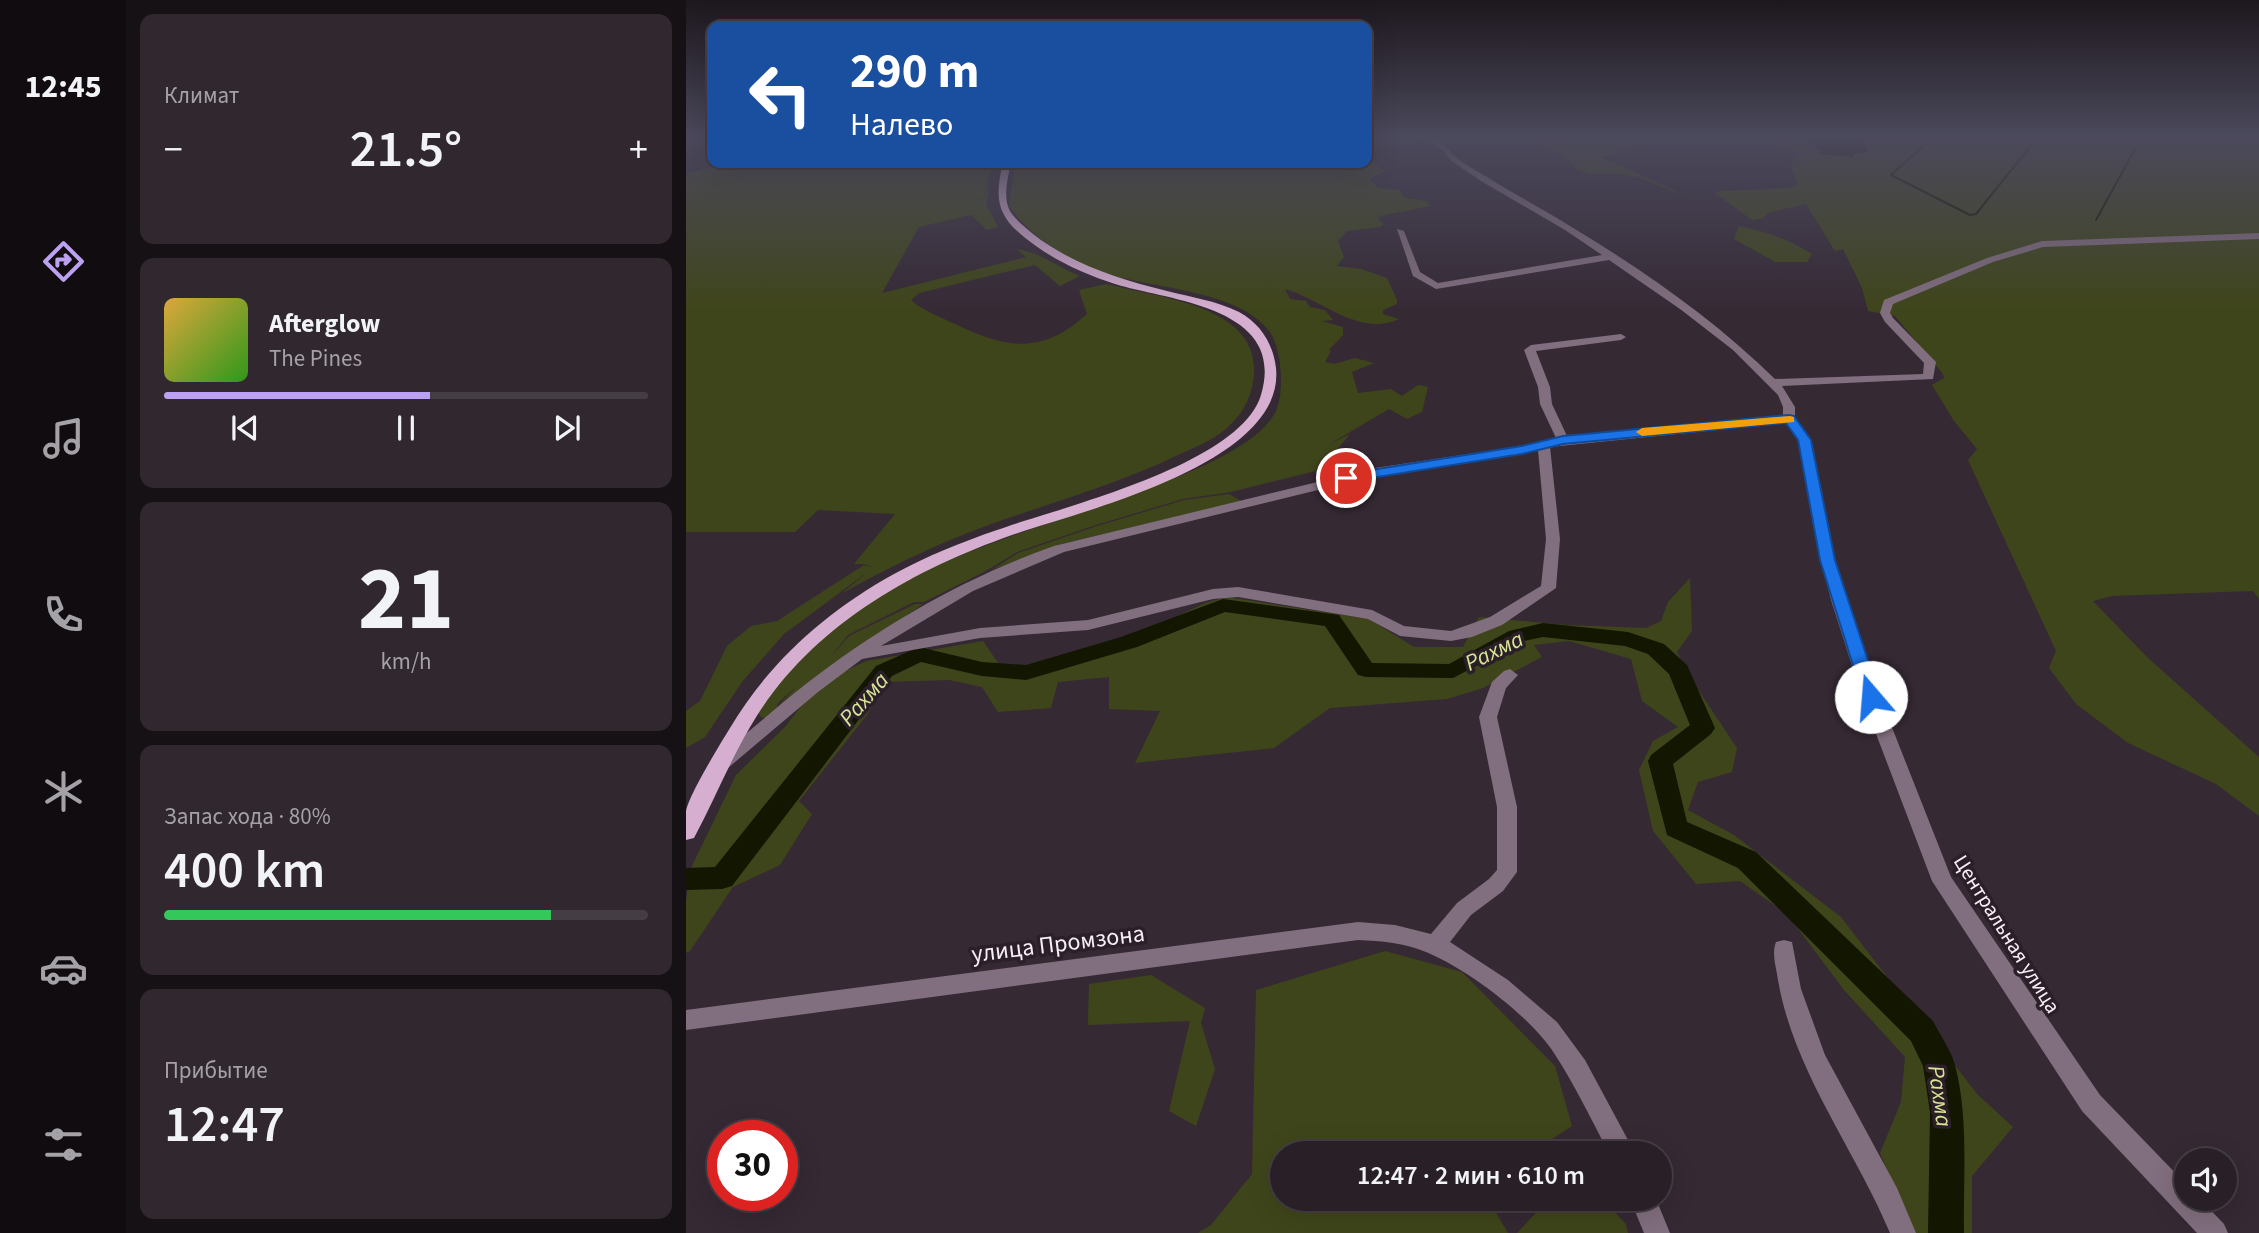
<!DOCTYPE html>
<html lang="ru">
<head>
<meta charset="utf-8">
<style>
  :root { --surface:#281f27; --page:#30272f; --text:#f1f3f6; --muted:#a5a2a7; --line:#443d44; --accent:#bca0f2 }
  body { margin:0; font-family:"Source Sans 3",sans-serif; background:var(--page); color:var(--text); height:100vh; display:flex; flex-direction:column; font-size:26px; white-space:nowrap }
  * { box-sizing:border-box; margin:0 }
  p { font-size:23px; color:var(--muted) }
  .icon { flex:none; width:38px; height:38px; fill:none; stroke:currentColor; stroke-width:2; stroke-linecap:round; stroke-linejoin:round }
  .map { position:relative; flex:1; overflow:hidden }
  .drawer { display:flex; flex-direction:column; gap:14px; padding:14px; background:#161115; width:560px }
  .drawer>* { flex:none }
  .banner { position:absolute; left:21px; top:21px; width:665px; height:147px; border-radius:14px; box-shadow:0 7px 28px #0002,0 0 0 2px var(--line); background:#1a4fa0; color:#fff; overflow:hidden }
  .controls { position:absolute; left:1488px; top:1148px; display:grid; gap:14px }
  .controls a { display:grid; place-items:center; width:63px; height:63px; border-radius:50%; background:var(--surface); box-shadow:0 7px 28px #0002,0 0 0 2px var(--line); font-size:35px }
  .speed { position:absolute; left:21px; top:1120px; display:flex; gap:14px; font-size:35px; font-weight:700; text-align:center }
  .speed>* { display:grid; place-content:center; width:91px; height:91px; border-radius:50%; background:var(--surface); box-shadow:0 7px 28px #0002,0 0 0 2px var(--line); line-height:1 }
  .speed .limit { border:10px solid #d22; background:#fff; color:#111 }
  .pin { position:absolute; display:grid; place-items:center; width:60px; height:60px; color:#fff; margin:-30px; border:4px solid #fff; border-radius:50%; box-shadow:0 2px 7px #0007 }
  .me { position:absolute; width:77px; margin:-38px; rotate:342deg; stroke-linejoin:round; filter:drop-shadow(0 0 5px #0008) }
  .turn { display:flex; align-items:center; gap:24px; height:147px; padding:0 28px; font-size:32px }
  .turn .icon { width:91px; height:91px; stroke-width:2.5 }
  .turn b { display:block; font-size:49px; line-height:60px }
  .big { font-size:52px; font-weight:600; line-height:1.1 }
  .drawer .widget { flex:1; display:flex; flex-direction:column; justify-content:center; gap:10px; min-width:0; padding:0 24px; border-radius:14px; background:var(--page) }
  .drawer .dial { align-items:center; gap:0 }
  .dial b { font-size:91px; line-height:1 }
  .song { display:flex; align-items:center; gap:21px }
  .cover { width:84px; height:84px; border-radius:10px; background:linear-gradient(135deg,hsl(40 70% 55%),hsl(110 70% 35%)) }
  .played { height:7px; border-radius:4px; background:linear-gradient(90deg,var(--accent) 55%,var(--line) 55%) }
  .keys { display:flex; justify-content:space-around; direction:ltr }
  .heat { display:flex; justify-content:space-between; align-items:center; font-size:38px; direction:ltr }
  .charge { height:10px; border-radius:5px; background:linear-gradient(90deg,#34c759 80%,var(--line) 0) }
  .trip { position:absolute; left:584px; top:1141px; width:402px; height:70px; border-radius:35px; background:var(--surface); box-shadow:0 7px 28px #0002,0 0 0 2px var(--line); font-weight:600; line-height:70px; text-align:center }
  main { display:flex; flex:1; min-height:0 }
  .menu { display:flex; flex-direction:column; width:126px; justify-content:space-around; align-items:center; background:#100c10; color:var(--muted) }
  .menu .icon { width:49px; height:49px }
  .menu .selected { color:var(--accent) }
  .menu b { font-size:32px; color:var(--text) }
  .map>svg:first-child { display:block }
  .green { fill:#3f451a }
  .water { fill:#131600 }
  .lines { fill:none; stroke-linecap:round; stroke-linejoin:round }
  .stream { stroke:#131600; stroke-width:2 }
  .river { fill:#131600; fill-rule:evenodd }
  .minor { fill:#816e7e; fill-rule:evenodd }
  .major { fill:#d5aed0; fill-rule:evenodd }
  .route { fill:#1a73e8; stroke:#114b97; stroke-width:2 }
  .slow { fill:#f59e0b }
  .labels { text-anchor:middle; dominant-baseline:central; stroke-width:7; stroke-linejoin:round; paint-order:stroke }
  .street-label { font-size:21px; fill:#f7eff6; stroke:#2b1f2a }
  .water-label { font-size:23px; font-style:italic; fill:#d8e593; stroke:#2b1f2a }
  .near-street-label { font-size:24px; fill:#f7eff6; stroke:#2b1f2a }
</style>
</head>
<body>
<main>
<nav class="menu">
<b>12:45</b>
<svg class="icon selected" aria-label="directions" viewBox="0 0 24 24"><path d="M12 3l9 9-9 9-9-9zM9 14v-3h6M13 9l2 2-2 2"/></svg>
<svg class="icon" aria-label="music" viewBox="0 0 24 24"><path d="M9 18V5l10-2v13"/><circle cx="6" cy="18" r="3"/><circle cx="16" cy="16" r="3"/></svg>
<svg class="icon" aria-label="phone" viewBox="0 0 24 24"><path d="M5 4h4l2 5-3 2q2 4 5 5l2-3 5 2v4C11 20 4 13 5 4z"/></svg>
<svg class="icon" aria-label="climate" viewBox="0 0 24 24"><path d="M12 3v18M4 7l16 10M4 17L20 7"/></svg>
<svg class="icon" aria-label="car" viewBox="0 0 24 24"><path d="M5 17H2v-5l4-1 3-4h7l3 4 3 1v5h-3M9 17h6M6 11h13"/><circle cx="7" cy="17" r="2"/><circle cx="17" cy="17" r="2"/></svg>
<svg class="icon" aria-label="filters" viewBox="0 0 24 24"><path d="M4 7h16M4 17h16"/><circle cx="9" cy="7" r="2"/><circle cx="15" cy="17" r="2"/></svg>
</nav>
<section class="drawer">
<div class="widget"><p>Климат</p>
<div class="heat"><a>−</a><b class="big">21.5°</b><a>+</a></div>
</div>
<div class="widget">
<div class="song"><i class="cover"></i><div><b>Afterglow</b><p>The Pines</p></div></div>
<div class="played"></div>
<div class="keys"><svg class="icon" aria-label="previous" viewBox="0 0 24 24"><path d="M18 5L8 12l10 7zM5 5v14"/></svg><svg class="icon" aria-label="pause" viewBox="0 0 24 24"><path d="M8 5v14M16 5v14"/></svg><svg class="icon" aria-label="next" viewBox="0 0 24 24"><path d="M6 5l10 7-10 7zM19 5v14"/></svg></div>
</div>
<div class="widget dial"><b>21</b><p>km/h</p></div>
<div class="widget"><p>Запас хода · 80%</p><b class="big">400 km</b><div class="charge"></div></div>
<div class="widget"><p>Прибытие</p><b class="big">12:47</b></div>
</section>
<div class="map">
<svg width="1573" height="1233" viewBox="0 0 1573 1233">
  <rect width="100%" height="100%" fill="#352934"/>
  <g class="green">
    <path d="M840,138L970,140L974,143C962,151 947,145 933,150L934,155L915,157L1014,202L952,177L932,174H905L892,170L879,157Z"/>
    <path d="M1089,138H1114L1118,143L1168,157L1166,154L1181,152L1178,138H1573V599L1567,591L1426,596L1407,601L1462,658L1573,757V816L1530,784L1442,743L1390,704L1363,668L1370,651L1282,460L1291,449L1268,421L1246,385L1258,378L1257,374L1209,316L1182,311L1176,288L1157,249L1149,251L1120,204L1081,213L1078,218L1066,220L1029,193L1034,191L1105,188L1112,184L1105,166L1112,155L1106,149L1099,152L1086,147L1090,144Z"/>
    <path d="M681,159L700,171L683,179L693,188L713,190L719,198L740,201L745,206L694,216L692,219L698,224L694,227L661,231L652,241L658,257L651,266L675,269L701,278L711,300V304L697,310V314L713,319C674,338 633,298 599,289L604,299L620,301L624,307L639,310L647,320L636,321L657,327V335L643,350L645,351L639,362L648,364L669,358L688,363L666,372L672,393L705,389L716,396L732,385L742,387L736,412L721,419L703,409L642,445L664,434L634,470L545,492L497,499L410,525L331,552L298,572L238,602H228L162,635L144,658L163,636L229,604H237L140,671L96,709L93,705L111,686L91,704L93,711L86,717L76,718L72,713C83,697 93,680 106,665C134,632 186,597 225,578C286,547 354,527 418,504C463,487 565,457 589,413C599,395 596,349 584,332C553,290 469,289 422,274C385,263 345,238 323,206L329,163H681Z"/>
    <path d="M41,163H193L194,175L195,163H273L265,183L274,163H307L296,204L304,182L300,204L312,227L301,230L285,215L233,227L196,293L340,257L330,249C352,251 373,268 394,276L374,286L349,265L233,293L225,300C238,311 254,317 269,324C321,349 356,355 401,314L393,290L420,284L429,286C477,298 572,307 568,373C567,393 559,411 544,425C532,438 510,447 494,454C425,488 350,506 279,534C236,551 196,571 155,594L183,571L98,634L56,682L19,737L0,748V711L14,701L41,646L65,626L91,621L178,565L189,568L178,564H168L209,514L132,510L109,532H0V174Z"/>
    <path d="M1053,226C1080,232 1103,239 1126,254L1121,262H1089L1048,239Z"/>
    <path d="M543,494L555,501L376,544L305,570L332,553L411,526L498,500Z"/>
    <path d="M1004,578L1006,631L991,652L1007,682L1051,748L1046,772L1012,782L1002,810L1048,835L1155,917L1291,1094L1327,1127L1286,1176V1233H1226L1194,1153L1215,1102L1219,1057L1158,990L1101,914L1054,881L1010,884L967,831L953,770L967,741L992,727L956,701L945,659L883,641L848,645L856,657L797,688L761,699L644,708L588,748L449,763L474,711L423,709V677L372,682L365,708L312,712L296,687L263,680L199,682L181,715L113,801L126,814L94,865L47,887L4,951L0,953V900L6,866L50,775L99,727L132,684L180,661L297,641L321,676L404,647L443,639L519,603L541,597L683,619L728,647H777L793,617L881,625L960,628L975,621L982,602Z"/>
    <path d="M699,951L776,972L869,1066L886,1126L845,1153H597V1199H802L822,1233H512L525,1225L566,1174L570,990Z"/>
    <path d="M465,975L519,1008L515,1023L529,1069L510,1126L483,1111L504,1021L402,1025L403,984Z"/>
    <path d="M863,1199H916L940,1224L942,1233H831Z"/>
  </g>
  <path class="water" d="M1114,138H1178L1181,152L1167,154L1169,157L1132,154L1134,151Z"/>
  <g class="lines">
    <g class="stream">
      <path d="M1246,138L1205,175L1284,215L1290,214L1351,138"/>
      <path d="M1410,220L1455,138"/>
    </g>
    <path class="river" d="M537,599L653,615L686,663L763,664L823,631L857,623L942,632L978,644L1001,665L1029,728L1025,734L987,764L1001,822L1070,852L1247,1021C1254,1035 1265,1050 1269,1065C1283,1118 1277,1178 1278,1233H1242L1244,1112L1237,1066L1225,1041L1052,868L981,835L962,761L965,755L1004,725L983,674L962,654L939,646L857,637L838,641L767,678L680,677L672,675L639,626L539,612L451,647L340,680L296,676L235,662L206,676L46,886L36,889L0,890V868L29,867L190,666L233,647L296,662L340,665L435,637Z"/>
    <g class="minor">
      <path d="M734,138C754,138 758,145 770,157C779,165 791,171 801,177C828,194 857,209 884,226C957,270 1029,320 1089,379L1237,374L1238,363L1199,322L1194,313L1198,300L1301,258L1356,241L1573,233V239L1357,247L1307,262L1207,304L1204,313L1207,318L1250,362L1247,379L1096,386L1109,407V419L1125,440L1149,560L1161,600L1194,697L1265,877L1414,1095L1500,1184V1199H1514L1538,1224L1542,1233H1511L1396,1111L1246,881L1176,697L1145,600L1135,560L1113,440L1100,423L864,447L874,539L870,588L816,625L786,637L765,641L714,636L682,619L552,597L527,599L402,630L294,638L176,659L132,692L42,768H30L27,763L30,758C65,731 98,700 133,674C205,620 283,576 368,546L689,468L836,446L870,438L854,404L852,387L838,350L845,345L935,334L940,337L935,340L850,351L864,387L866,404L881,436L1097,416V407L1092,395L1047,350L994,309L923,260L750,289L727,276L711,229L718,231L734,272L752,283L916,255L879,230L795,181L764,160L757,150ZM852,450L860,539L855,586L804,617L765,631L718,626L686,610L552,587L527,589L402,620L294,628L195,646L287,591L378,552L689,476Z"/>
      <path d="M824,669L832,675L820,688L811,717L831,807V872L817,891L785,915L764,942L822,980L871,1022L899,1060L949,1153H923C905,1119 888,1083 866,1050C841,1014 781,969 740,952C719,943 695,941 672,940L0,1030V1010L672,922L709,925L745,934L771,903L803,879L811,870V807L793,717L806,682L818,671Z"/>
      <path d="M1098,940L1106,942L1115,989L1139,1055L1211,1188L1230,1233H1204C1168,1147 1105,1068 1091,974C1089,963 1086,952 1090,942Z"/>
      <path d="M944,1199H970L984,1233H958Z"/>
    </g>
    <path class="major" d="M317,163H325C322,177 317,195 323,209C328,219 339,227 347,234C387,265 433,279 481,291C505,297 531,301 553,312C575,324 587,344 590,368C600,464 395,511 326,535C227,570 130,624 72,714C47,753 30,797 8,838L0,840C0,831 0,820 0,811C4,793 33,746 44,728C83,662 141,611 208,574C241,556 276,542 311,530C375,507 554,465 575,395C601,307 485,301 429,284C401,275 374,263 350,246C315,221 306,206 317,163Z"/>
  </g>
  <linearGradient id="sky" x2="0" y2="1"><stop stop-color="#1d171d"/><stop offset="0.44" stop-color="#4b495c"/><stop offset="1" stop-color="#4b495c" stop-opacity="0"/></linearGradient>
  <rect width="1573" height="311" fill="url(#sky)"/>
  <path class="route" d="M1103,415L1108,416L1125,440L1149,560L1194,697L1192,701H1179L1177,697L1134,560L1112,440L1100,423L877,444L836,454L660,482L653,478L660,474L836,446L877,436Z"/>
  <path class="slow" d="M1104,416L1108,417V422L956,436L950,432L956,428Z"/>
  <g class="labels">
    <g class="street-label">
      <text transform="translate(1321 934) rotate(58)">Центральная улица</text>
    </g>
    <g class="water-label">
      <text transform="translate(808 651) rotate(-26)">Рахма</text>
      <text transform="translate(178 699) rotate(-49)">Рахма</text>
      <text transform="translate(1254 1096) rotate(82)">Рахма</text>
    </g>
    <g class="near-street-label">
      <text transform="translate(372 944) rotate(-7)">улица Промзона</text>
    </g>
  </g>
</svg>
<div class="controls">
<a><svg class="icon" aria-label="sound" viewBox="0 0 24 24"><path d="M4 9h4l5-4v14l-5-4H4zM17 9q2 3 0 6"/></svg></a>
</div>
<div class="speed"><div class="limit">30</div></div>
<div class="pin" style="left:660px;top:478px;background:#d93025"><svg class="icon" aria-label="arrive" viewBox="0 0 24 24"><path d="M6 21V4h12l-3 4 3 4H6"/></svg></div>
<svg class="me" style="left:1185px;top:697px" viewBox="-20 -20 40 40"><circle r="19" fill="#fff"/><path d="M0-13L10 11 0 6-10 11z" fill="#1a73e8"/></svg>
<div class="trip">12:47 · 2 мин · 610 m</div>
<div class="banner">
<div class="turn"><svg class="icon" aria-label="left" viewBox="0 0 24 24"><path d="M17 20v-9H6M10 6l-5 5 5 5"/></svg><div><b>290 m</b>Налево</div></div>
</div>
</div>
</main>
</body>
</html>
